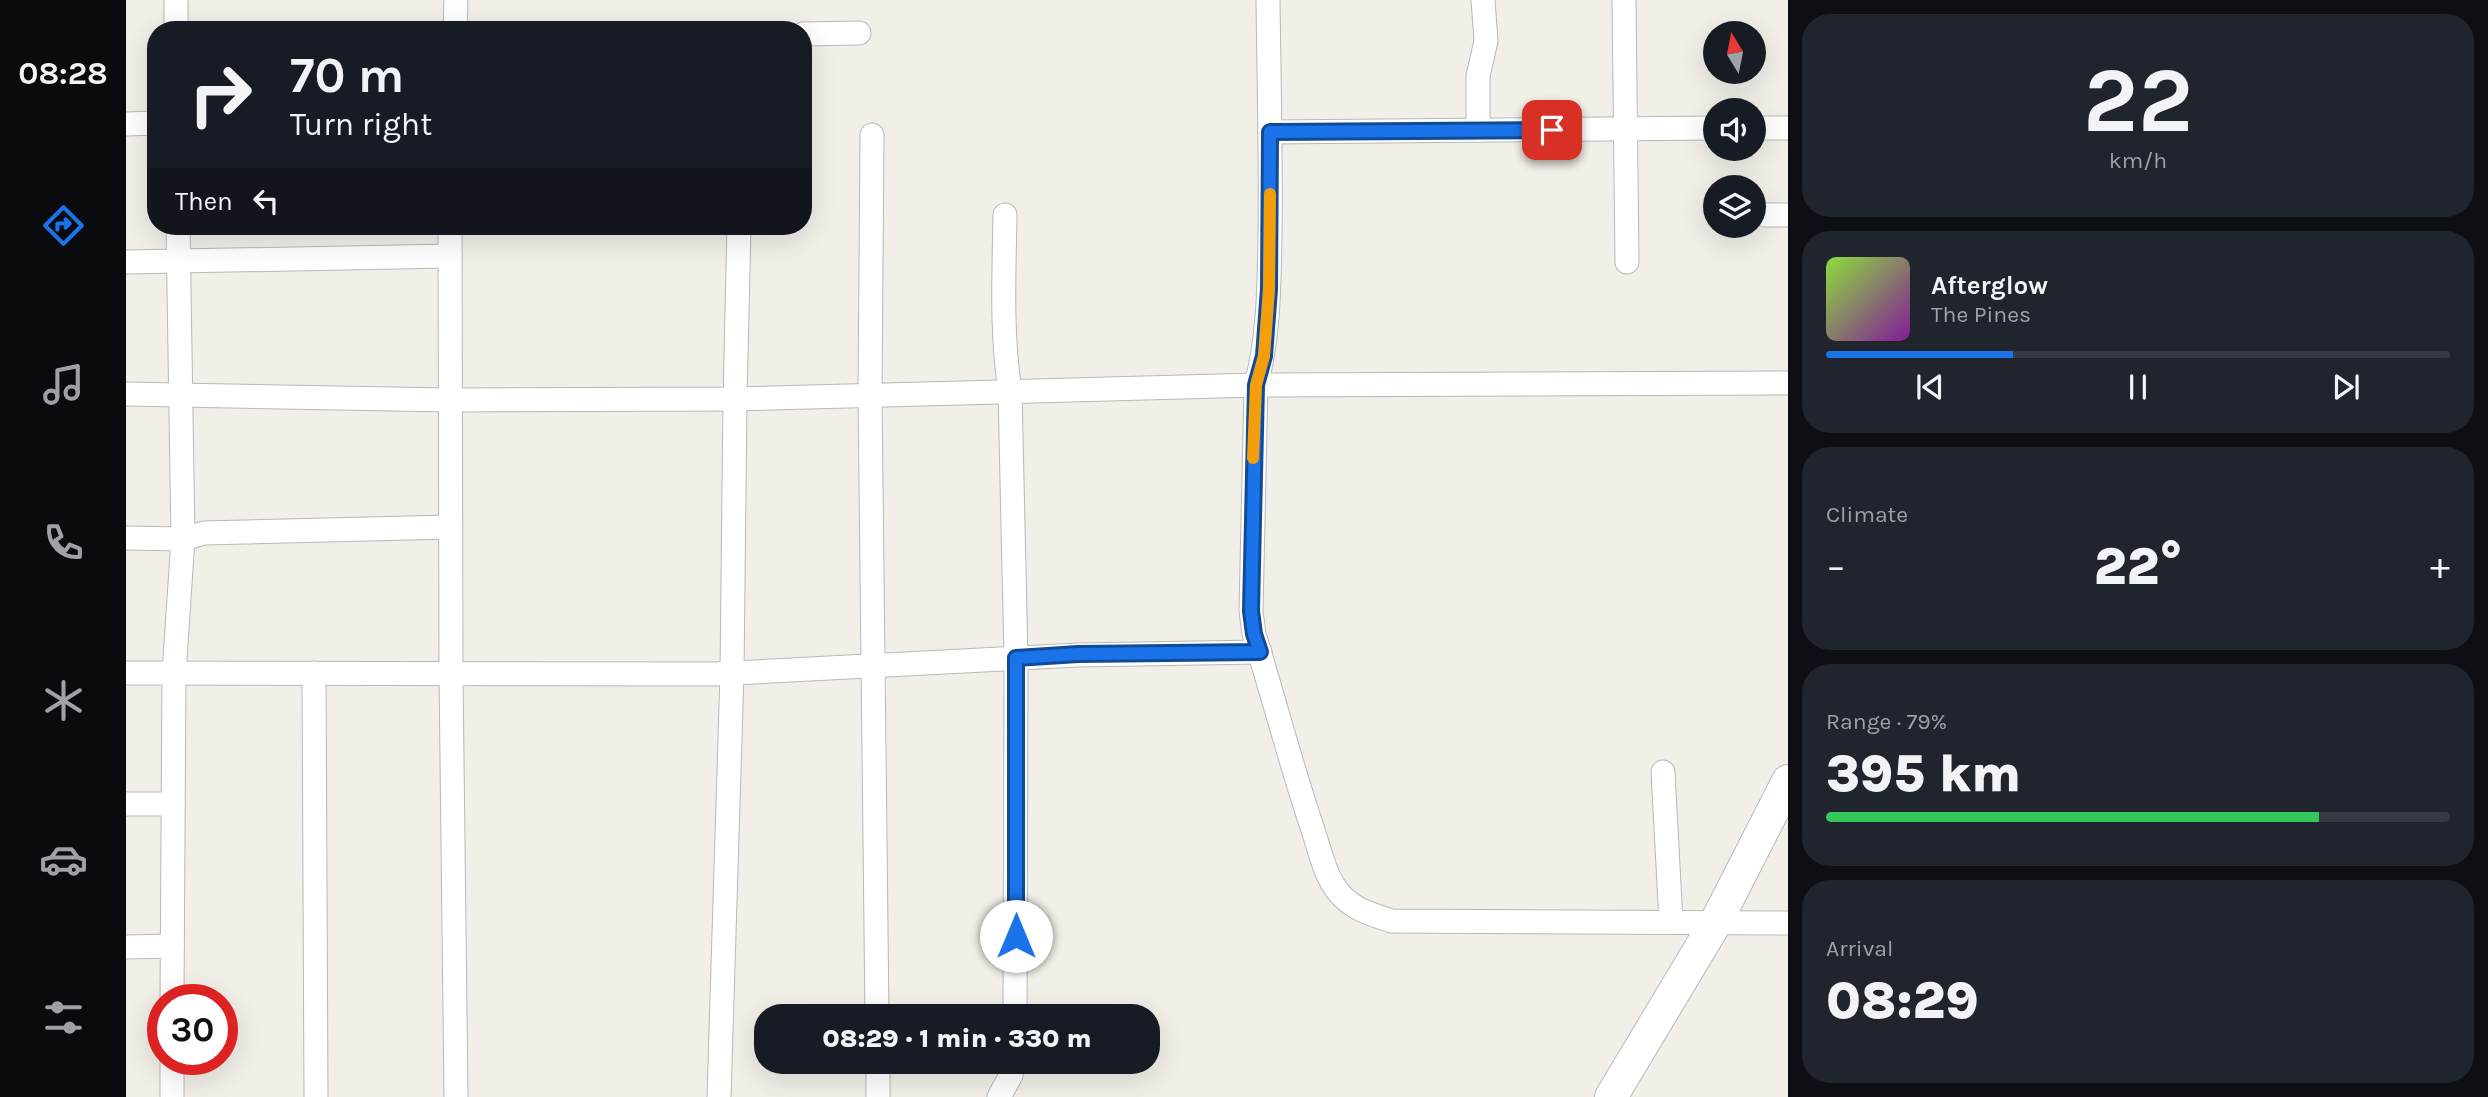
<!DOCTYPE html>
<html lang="en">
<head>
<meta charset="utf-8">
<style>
  :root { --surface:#171b24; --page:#20242c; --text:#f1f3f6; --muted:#9ea1a6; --line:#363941; --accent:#1a73e8 }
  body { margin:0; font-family:Karla,sans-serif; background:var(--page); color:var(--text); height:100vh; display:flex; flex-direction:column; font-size:26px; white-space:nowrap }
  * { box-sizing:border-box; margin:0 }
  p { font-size:23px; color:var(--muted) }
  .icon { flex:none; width:38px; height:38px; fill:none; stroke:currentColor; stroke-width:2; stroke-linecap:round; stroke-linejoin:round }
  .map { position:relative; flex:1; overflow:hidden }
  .panel { display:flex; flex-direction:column; gap:14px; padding:14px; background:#0d0f14; width:700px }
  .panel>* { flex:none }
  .hud { position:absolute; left:21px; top:21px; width:665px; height:214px; border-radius:28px; box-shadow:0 7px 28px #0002; background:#171b24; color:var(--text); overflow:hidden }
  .needle { width:46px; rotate:350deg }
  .fabs { position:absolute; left:1577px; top:21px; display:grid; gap:14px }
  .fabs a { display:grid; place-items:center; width:63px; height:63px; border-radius:50%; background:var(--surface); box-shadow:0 7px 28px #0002; font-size:35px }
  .speed { position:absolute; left:21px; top:984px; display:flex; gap:14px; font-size:35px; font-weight:700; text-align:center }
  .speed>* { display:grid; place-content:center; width:91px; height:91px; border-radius:50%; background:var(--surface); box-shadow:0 7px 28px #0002; line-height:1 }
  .speed .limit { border:10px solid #d22; background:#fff; color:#111 }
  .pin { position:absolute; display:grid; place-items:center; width:60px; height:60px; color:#fff; margin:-30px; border-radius:14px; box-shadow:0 4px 10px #0006 }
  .me { position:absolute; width:77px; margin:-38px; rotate:0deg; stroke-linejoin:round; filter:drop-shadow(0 0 5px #0008) }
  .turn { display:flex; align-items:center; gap:24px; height:147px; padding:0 28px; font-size:32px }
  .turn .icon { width:91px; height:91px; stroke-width:2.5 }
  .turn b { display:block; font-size:49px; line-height:60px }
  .then { display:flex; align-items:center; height:66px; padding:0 28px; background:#0003; gap:14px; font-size:26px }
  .big { font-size:52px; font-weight:800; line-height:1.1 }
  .panel .tile { flex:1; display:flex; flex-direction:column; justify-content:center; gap:10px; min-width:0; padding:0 24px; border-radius:28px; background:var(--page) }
  .panel .dial { align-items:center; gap:0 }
  .dial b { font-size:91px; line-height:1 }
  .song { display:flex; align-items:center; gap:21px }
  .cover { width:84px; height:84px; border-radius:10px; background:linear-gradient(135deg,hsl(90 70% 55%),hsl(290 70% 35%)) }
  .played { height:7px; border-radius:4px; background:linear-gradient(90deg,var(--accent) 30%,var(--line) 30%) }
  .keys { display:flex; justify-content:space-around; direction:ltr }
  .heat { display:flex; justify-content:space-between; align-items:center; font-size:38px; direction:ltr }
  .charge { height:10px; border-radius:5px; background:linear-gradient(90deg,#34c759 79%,var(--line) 0) }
  .trip { position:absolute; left:628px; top:1004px; width:406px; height:70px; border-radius:28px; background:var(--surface); box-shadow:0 7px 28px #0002; font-weight:800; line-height:70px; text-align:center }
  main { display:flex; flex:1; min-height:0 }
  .tab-bar { display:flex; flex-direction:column; width:126px; justify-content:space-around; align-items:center; background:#090b0e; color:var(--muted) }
  .tab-bar .icon { width:49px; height:49px }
  .tab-bar .on { color:var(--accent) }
  .tab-bar b { font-size:32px; color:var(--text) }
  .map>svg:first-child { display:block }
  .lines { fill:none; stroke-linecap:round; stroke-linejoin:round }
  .minor-casing { stroke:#b5b8bc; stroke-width:25 }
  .secondary-casing { stroke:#b6babf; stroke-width:34 }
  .minor { stroke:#fff; stroke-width:23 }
  .secondary { stroke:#fff; stroke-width:32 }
  .route-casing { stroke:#114b97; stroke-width:18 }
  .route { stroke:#1a73e8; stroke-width:12 }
  .slow { stroke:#f59e0b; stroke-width:12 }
</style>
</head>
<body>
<main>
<nav class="tab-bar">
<b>08:28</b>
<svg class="icon on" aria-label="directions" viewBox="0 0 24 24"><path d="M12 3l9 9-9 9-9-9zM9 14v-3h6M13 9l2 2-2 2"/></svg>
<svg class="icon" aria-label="music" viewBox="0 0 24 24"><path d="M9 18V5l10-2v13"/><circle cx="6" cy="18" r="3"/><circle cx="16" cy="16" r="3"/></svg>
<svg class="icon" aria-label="phone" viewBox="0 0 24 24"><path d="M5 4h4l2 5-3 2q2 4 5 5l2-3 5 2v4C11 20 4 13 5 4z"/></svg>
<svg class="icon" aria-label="climate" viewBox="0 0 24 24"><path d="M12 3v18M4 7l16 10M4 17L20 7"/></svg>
<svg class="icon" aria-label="car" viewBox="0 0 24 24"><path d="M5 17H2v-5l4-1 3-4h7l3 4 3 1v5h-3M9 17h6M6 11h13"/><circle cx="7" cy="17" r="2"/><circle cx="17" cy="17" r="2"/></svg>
<svg class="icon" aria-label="filters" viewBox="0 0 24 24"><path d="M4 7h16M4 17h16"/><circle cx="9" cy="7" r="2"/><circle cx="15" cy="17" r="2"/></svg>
</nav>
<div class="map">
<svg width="1662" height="1097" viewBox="0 0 1662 1097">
  <rect width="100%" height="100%" fill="#f1efe8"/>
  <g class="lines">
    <defs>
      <g id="minor">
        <path d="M50,0V30"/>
        <path d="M1142,0C1143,79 1145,157 1144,236C1143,286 1143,336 1130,385L1125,611L1128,634C1148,699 1165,765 1187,830C1194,851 1199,877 1214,894C1228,910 1247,915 1266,921L1662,923"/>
        <path d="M1498,0L1501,262"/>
        <path d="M329,30L330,0"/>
        <path d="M677,34L733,33"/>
        <path d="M0,124L30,123"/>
        <path d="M1628,128H1662"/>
        <path d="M1352,130V76L1360,41L1357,0"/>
        <path d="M1144,132L1589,128"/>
        <path d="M746,135L744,395L751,1017"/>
        <path d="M879,215C878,274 875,333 884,391L890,658L889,1017"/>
        <path d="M1639,215H1662"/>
        <path d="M324,226L325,673L330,1097"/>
        <path d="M0,262L324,256"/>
        <path d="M0,394L323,400L609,399L1130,385L1662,383"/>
        <path d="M0,538L57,539L78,533L324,527"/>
        <path d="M0,673L589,674L952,655L1134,652"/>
        <path d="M188,673L190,1097"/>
        <path d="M1537,772L1545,922"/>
        <path d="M0,804H47"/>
        <path d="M0,947L46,946"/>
        <path d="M46,999L48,673L57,539L52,226"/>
        <path d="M752,1062V1097"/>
        <path d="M46,1097V1059"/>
        <path d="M593,1097L606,673L609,399L613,226"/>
        <path d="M873,1097L885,1075L888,1062"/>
      </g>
      <path id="secondary" d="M1485,1097L1590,922L1662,781"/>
    </defs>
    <use href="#minor" class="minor-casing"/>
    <use href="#secondary" class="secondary-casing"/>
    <use href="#minor" class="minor"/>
    <use href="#secondary" class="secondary"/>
  </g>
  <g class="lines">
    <defs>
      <path id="route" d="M890,936V658L952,654L1134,652L1128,634L1125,611L1130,385L1138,356L1143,289L1144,132L1426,130"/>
    </defs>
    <use href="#route" class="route-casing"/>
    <use href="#route" class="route"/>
    <path class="slow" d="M1127,458L1130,385L1138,356L1143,289L1144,194"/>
  </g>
</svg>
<div class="fabs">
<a><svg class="needle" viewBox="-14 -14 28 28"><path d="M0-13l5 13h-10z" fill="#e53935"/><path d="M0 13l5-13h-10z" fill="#9ea1a6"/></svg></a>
<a><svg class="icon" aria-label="sound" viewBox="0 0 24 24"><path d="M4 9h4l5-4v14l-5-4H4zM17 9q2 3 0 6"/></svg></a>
<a><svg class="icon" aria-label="layers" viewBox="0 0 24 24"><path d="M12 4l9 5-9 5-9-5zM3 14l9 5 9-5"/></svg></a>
</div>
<div class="speed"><div class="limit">30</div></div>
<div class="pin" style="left:1426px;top:130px;background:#d93025"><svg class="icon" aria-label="arrive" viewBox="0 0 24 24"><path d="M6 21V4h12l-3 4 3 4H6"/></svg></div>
<svg class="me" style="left:890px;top:936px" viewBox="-20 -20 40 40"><circle r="19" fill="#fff"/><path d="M0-13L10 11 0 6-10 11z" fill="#1a73e8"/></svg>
<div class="trip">08:29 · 1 min · 330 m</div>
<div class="hud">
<div class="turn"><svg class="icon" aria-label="right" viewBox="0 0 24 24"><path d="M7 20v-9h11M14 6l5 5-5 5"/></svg><div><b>70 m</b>Turn right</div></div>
<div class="then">Then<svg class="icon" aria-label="left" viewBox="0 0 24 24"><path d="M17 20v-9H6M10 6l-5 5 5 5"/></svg></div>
</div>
</div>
<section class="panel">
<div class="tile dial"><b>22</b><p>km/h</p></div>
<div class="tile">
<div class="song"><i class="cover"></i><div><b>Afterglow</b><p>The Pines</p></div></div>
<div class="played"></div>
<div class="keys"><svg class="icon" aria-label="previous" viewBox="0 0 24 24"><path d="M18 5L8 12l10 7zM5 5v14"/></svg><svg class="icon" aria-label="pause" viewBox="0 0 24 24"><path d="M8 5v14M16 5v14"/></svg><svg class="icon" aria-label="next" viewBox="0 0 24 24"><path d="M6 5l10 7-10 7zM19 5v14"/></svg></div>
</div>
<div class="tile"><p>Climate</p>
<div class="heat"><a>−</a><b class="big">22°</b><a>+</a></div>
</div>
<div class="tile"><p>Range · 79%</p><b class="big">395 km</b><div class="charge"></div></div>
<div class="tile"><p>Arrival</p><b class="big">08:29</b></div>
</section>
</main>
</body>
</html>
